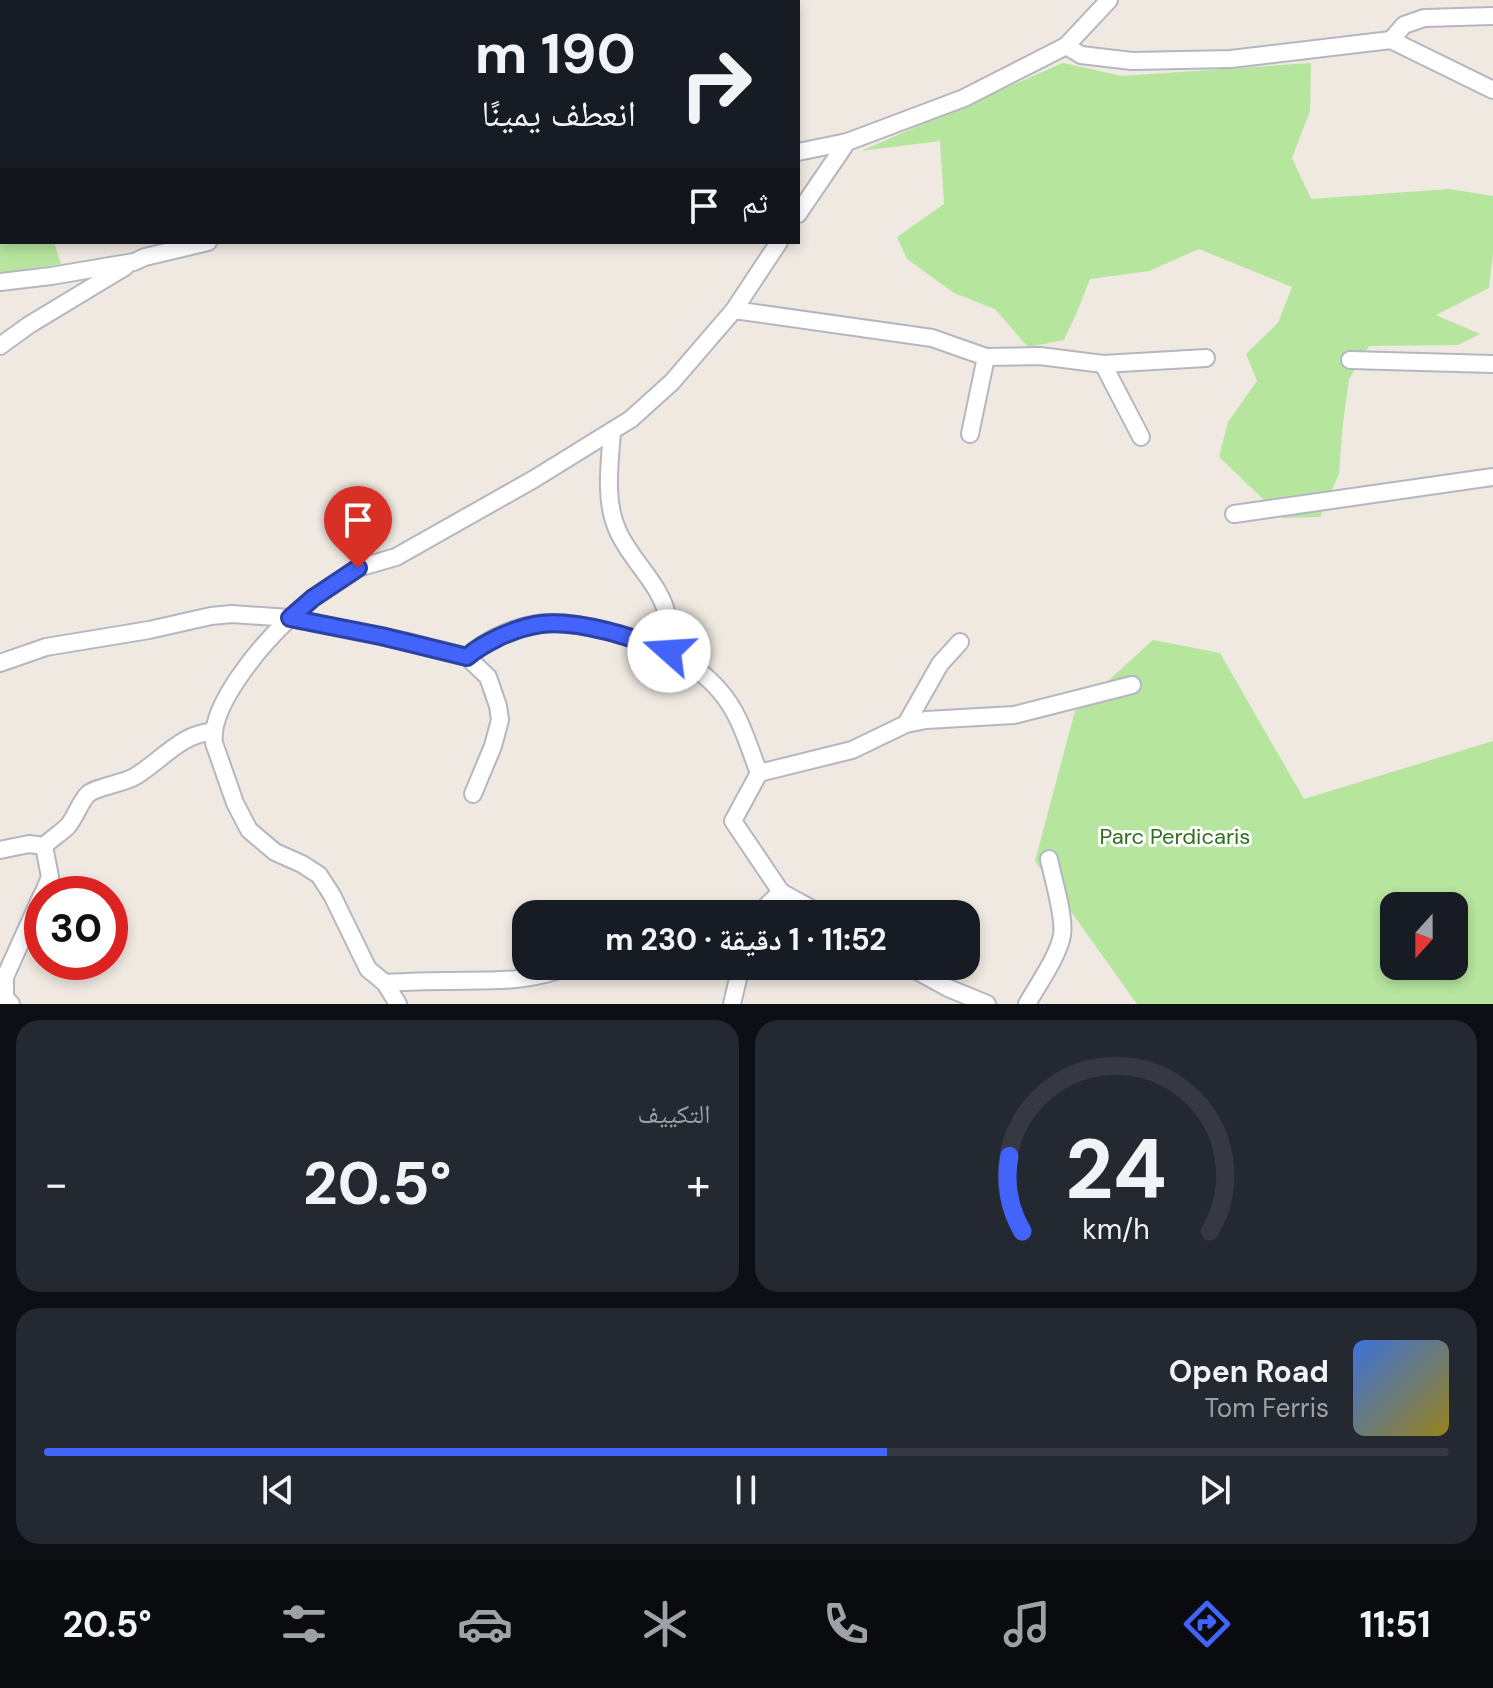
<!DOCTYPE html>
<html lang="ar">
<head>
<meta charset="utf-8">
<style>
  :root { --surface:#171b24; --page:#242831; --text:#f1f3f6; --muted:#9ea1a6; --line:#363941; --accent:#4264fb }
  body { margin:0; font-family:"DM Sans","Noto Naskh Arabic",sans-serif; background:var(--page); color:var(--text); direction:rtl; height:100vh; display:flex; flex-direction:column; font-size:30px; white-space:nowrap }
  * { box-sizing:border-box; margin:0 }
  p { font-size:26px; color:var(--muted) }
  .icon { flex:none; width:44px; height:44px; fill:none; stroke:currentColor; stroke-width:2; stroke-linecap:round; stroke-linejoin:round }
  .map { position:relative; height:1004px; overflow:hidden; direction:ltr }
  .drawer { display:flex; flex-direction:column; gap:16px; padding:16px; background:#0d0f14; flex:1 }
  .drawer>* { flex:none }
  .top-card { position:absolute; left:0px; top:0px; width:800px; height:244px; box-shadow:0 4px 12px #0003; direction:rtl; background:#171b24; color:var(--text); overflow:hidden }
  .needle { width:52px; rotate:201deg }
  .buttons { position:absolute; left:1380px; top:892px; display:grid; gap:16px }
  .buttons a { display:grid; place-items:center; width:88px; height:88px; border-radius:16px; background:var(--surface); box-shadow:0 4px 12px #0003; font-size:40px }
  .speed { position:absolute; left:24px; top:876px; display:flex; gap:16px; font-size:40px; font-weight:700; text-align:center }
  .speed>* { display:grid; place-content:center; width:104px; height:104px; border-radius:50%; background:var(--surface); box-shadow:0 4px 12px #0003; line-height:1 }
  .speed .limit { border:12px solid #d22; background:#fff; color:#111 }
  .pin { position:absolute; display:grid; place-items:center; width:68px; height:68px; color:#fff; margin:-82px -34px; border-radius:50% 50% 50% 0; rotate:-45deg; box-shadow:0 0 8px #0007 }
  .pin .icon { rotate:45deg }
  .me { position:absolute; width:88px; margin:-44px; rotate:289deg; stroke-linejoin:round; filter:drop-shadow(0 0 6px #0008) }
  .turn { display:flex; align-items:center; gap:28px; height:168px; padding:0 32px; font-size:36px }
  .turn .icon { width:104px; height:104px; stroke-width:2.5 }
  .turn b { display:block; font-size:56px; line-height:68px }
  .then { display:flex; align-items:center; height:76px; padding:0 32px; background:#0003; gap:16px; font-size:30px }
  .big { font-size:60px; font-weight:700; line-height:1.1 }
  .drawer .card { flex:1; display:flex; flex-direction:column; justify-content:center; gap:12px; min-width:0; padding:0 28px; border-radius:24px; background:var(--page) }
  .drawer .dial { align-items:center; gap:0 }
  .dial svg { height:208px; overflow:visible; fill:none; stroke:var(--line); stroke-width:7; stroke-linecap:round; text-anchor:middle }
  .dial text { fill:var(--text); stroke:none }
  .song { display:flex; align-items:center; gap:24px }
  .cover { width:96px; height:96px; border-radius:12px; background:linear-gradient(135deg,hsl(220 70% 55%),hsl(50 70% 35%)) }
  .played { height:8px; border-radius:4px; background:linear-gradient(90deg,var(--accent) 60%,var(--line) 60%) }
  .keys { display:flex; justify-content:space-around; direction:ltr }
  .heat { display:flex; justify-content:space-between; align-items:center; font-size:44px; direction:ltr }
  .drawer .tiles { flex:1; display:grid; gap:16px; grid-template-columns:1fr 1fr }
  .card:last-child { grid-column:span 2 }
  .trip { position:absolute; left:512px; top:900px; width:468px; height:80px; border-radius:24px; background:var(--surface); box-shadow:0 4px 12px #0003; font-weight:700; line-height:80px; text-align:center; direction:rtl }
  .tabs { display:flex; height:128px; justify-content:space-around; align-items:center; background:#090b0e; color:var(--muted) }
  .tabs .icon { width:56px; height:56px }
  .tabs .current { color:var(--accent) }
  .tabs b { font-size:36px; color:var(--text) }
  .map>svg:first-child { display:block }
  .green { fill:#b6e59e; fill-rule:evenodd }
  .lines { fill:none; stroke-linecap:round; stroke-linejoin:round }
  .minor-casing { stroke:#b4b7c1; stroke-width:20 }
  .minor { stroke:#fff; stroke-width:16 }
  .route-casing { stroke:#2b41a3; stroke-width:20 }
  .route { stroke:#4264fb; stroke-width:14 }
  .labels { text-anchor:middle; dominant-baseline:central; stroke-width:6; stroke-linejoin:round; paint-order:stroke }
  .park-label { font-size:22px; fill:#2c6e1b; stroke:#fff }
</style>
</head>
<body>
<div class="map">
<svg width="1493" height="1004" viewBox="0 0 1493 1004">
  <rect width="100%" height="100%" fill="#efe9e1"/>
  <g class="green">
    <path d="M0,3L2,4V242H54L61,264L0,273Z"/>
    <path d="M1063,63L1122,76L1311,63L1310,111L1292,158L1311,199L1449,189L1493,196V252L1489,288L1436,315L1480,334L1458,345L1369,346L1349,379L1342,432L1339,474L1320,517L1283,518L1219,457L1228,422L1257,381L1246,354L1278,323L1292,287L1199,249L1149,271L1090,279L1077,312L1064,340L1028,347L995,309L954,293L907,259L897,237L944,204L940,141L861,151Z"/>
    <path d="M1153,640L1220,653L1304,799L1493,741V1004H1137L1035,861L1075,711ZM1394,906H1454V966H1394Z"/>
  </g>
  <g class="lines">
    <defs>
      <g id="minor">
        <path d="M210,0L211,2"/>
        <path d="M1391,40L1404,25L1424,18L1493,16"/>
        <path d="M1066,46L1081,55L1132,61L1231,59L1391,40L1493,90"/>
        <path d="M798,152L847,142"/>
        <path d="M798,214L847,142L964,98L1066,46L1109,0"/>
        <path d="M0,282L51,276L134,262L145,257L208,242"/>
        <path d="M734,310L932,338L986,357L1040,356L1103,364L1206,358"/>
        <path d="M0,346L29,325L125,267"/>
        <path d="M1350,360L1493,364"/>
        <path d="M1103,364L1141,437"/>
        <path d="M612,431C610,462 604,499 617,529C630,561 663,585 668,620C669,630 669,641 669,651"/>
        <path d="M970,434L986,357"/>
        <path d="M1234,514L1493,477"/>
        <path d="M467,657C486,639 518,625 545,623C577,621 642,638 670,652C687,661 707,676 719,690C740,713 748,745 759,773L733,821L781,892L821,914"/>
        <path d="M0,663L46,647L149,630L211,616L232,614L290,618L313,598L358,568L396,557L534,479L631,419L672,382L734,310L779,242"/>
        <path d="M906,724L940,664L960,642"/>
        <path d="M759,773L852,750L906,724L926,720L1014,715L1132,685"/>
        <path d="M44,846C51,839 61,833 68,826C76,816 80,802 88,794C96,787 121,784 134,777C159,763 182,732 213,732"/>
        <path d="M0,850L29,844L44,846L50,877L43,894"/>
        <path d="M758,914L781,892"/>
        <path d="M908,966L948,988L987,1004"/>
        <path d="M385,983C404,982 423,981 442,981C491,980 523,984 571,966"/>
        <path d="M11,1004L5,998V977L42,895"/>
        <path d="M398,1004L385,983L368,969L332,895L319,875L302,864L275,852L249,830L235,803L214,743C209,705 263,643 290,618L404,641L467,657L488,677L498,706L500,720L493,746L473,794"/>
        <path d="M732,1004L741,966"/>
        <path d="M1027,1004C1037,986 1059,955 1062,935C1065,917 1053,879 1049,859"/>
      </g>
    </defs>
    <use href="#minor" class="minor-casing"/>
    <use href="#minor" class="minor"/>
  </g>
  <g class="lines">
    <defs>
      <path id="route" d="M358,568L313,598L290,618L381,636L467,657C477,648 487,643 499,637C512,631 526,626 541,624C579,619 633,638 669,651"/>
    </defs>
    <use href="#route" class="route-casing"/>
    <use href="#route" class="route"/>
  </g>
  <g class="labels">
    <g class="park-label">
      <text x="1175" y="836">Parc Perdicaris</text>
    </g>
  </g>
</svg>
<div class="buttons">
<a><svg class="needle" viewBox="-14 -14 28 28"><path d="M0-13l5 13h-10z" fill="#e53935"/><path d="M0 13l5-13h-10z" fill="#9ea1a6"/></svg></a>
</div>
<div class="speed"><div class="limit">30</div></div>
<div class="pin" style="left:358px;top:568px;background:#d93025"><svg class="icon" aria-label="arrive" viewBox="0 0 24 24"><path d="M6 21V4h12l-3 4 3 4H6"/></svg></div>
<svg class="me" style="left:669px;top:651px" viewBox="-20 -20 40 40"><circle r="19" fill="#fff"/><path d="M0-13L10 11 0 6-10 11z" fill="#4264fb"/></svg>
<div class="trip">11:52 · 1 دقيقة · 230 m</div>
<div class="top-card">
<div class="turn"><svg class="icon" aria-label="right" viewBox="0 0 24 24"><path d="M7 20v-9h11M14 6l5 5-5 5"/></svg><div><b>190 m</b>انعطف يمينًا</div></div>
<div class="then">ثم<svg class="icon" aria-label="arrive" viewBox="0 0 24 24"><path d="M6 21V4h12l-3 4 3 4H6"/></svg></div>
</div>
</div>
<section class="drawer">
<div class="tiles">
<div class="card dial"><svg viewBox="0 0 100 80">
<path d="M14 69A42 42 0 1 1 86 69"/>
<path d="M14 69A42 42 0 0 1 9 40" stroke="#4264fb"/>
<text x="50" y="56" font-size="32" font-weight="700">24</text>
<text x="50" y="72" font-size="11">km/h</text>
</svg></div>
<div class="card"><p>التكييف</p>
<div class="heat"><a>−</a><b class="big">20.5°</b><a>+</a></div>
</div>
<div class="card">
<div class="song"><i class="cover"></i><div><b>Open Road</b><p>Tom Ferris</p></div></div>
<div class="played"></div>
<div class="keys"><svg class="icon" aria-label="previous" viewBox="0 0 24 24"><path d="M18 5L8 12l10 7zM5 5v14"/></svg><svg class="icon" aria-label="pause" viewBox="0 0 24 24"><path d="M8 5v14M16 5v14"/></svg><svg class="icon" aria-label="next" viewBox="0 0 24 24"><path d="M6 5l10 7-10 7zM19 5v14"/></svg></div>
</div>
</div>
</section>
<nav class="tabs">
<b>11:51</b>
<svg class="icon current" aria-label="directions" viewBox="0 0 24 24"><path d="M12 3l9 9-9 9-9-9zM9 14v-3h6M13 9l2 2-2 2"/></svg>
<svg class="icon" aria-label="music" viewBox="0 0 24 24"><path d="M9 18V5l10-2v13"/><circle cx="6" cy="18" r="3"/><circle cx="16" cy="16" r="3"/></svg>
<svg class="icon" aria-label="phone" viewBox="0 0 24 24"><path d="M5 4h4l2 5-3 2q2 4 5 5l2-3 5 2v4C11 20 4 13 5 4z"/></svg>
<svg class="icon" aria-label="climate" viewBox="0 0 24 24"><path d="M12 3v18M4 7l16 10M4 17L20 7"/></svg>
<svg class="icon" aria-label="car" viewBox="0 0 24 24"><path d="M5 17H2v-5l4-1 3-4h7l3 4 3 1v5h-3M9 17h6M6 11h13"/><circle cx="7" cy="17" r="2"/><circle cx="17" cy="17" r="2"/></svg>
<svg class="icon" aria-label="filters" viewBox="0 0 24 24"><path d="M4 7h16M4 17h16"/><circle cx="9" cy="7" r="2"/><circle cx="15" cy="17" r="2"/></svg>
<b>20.5°</b>
</nav>
</body>
</html>
